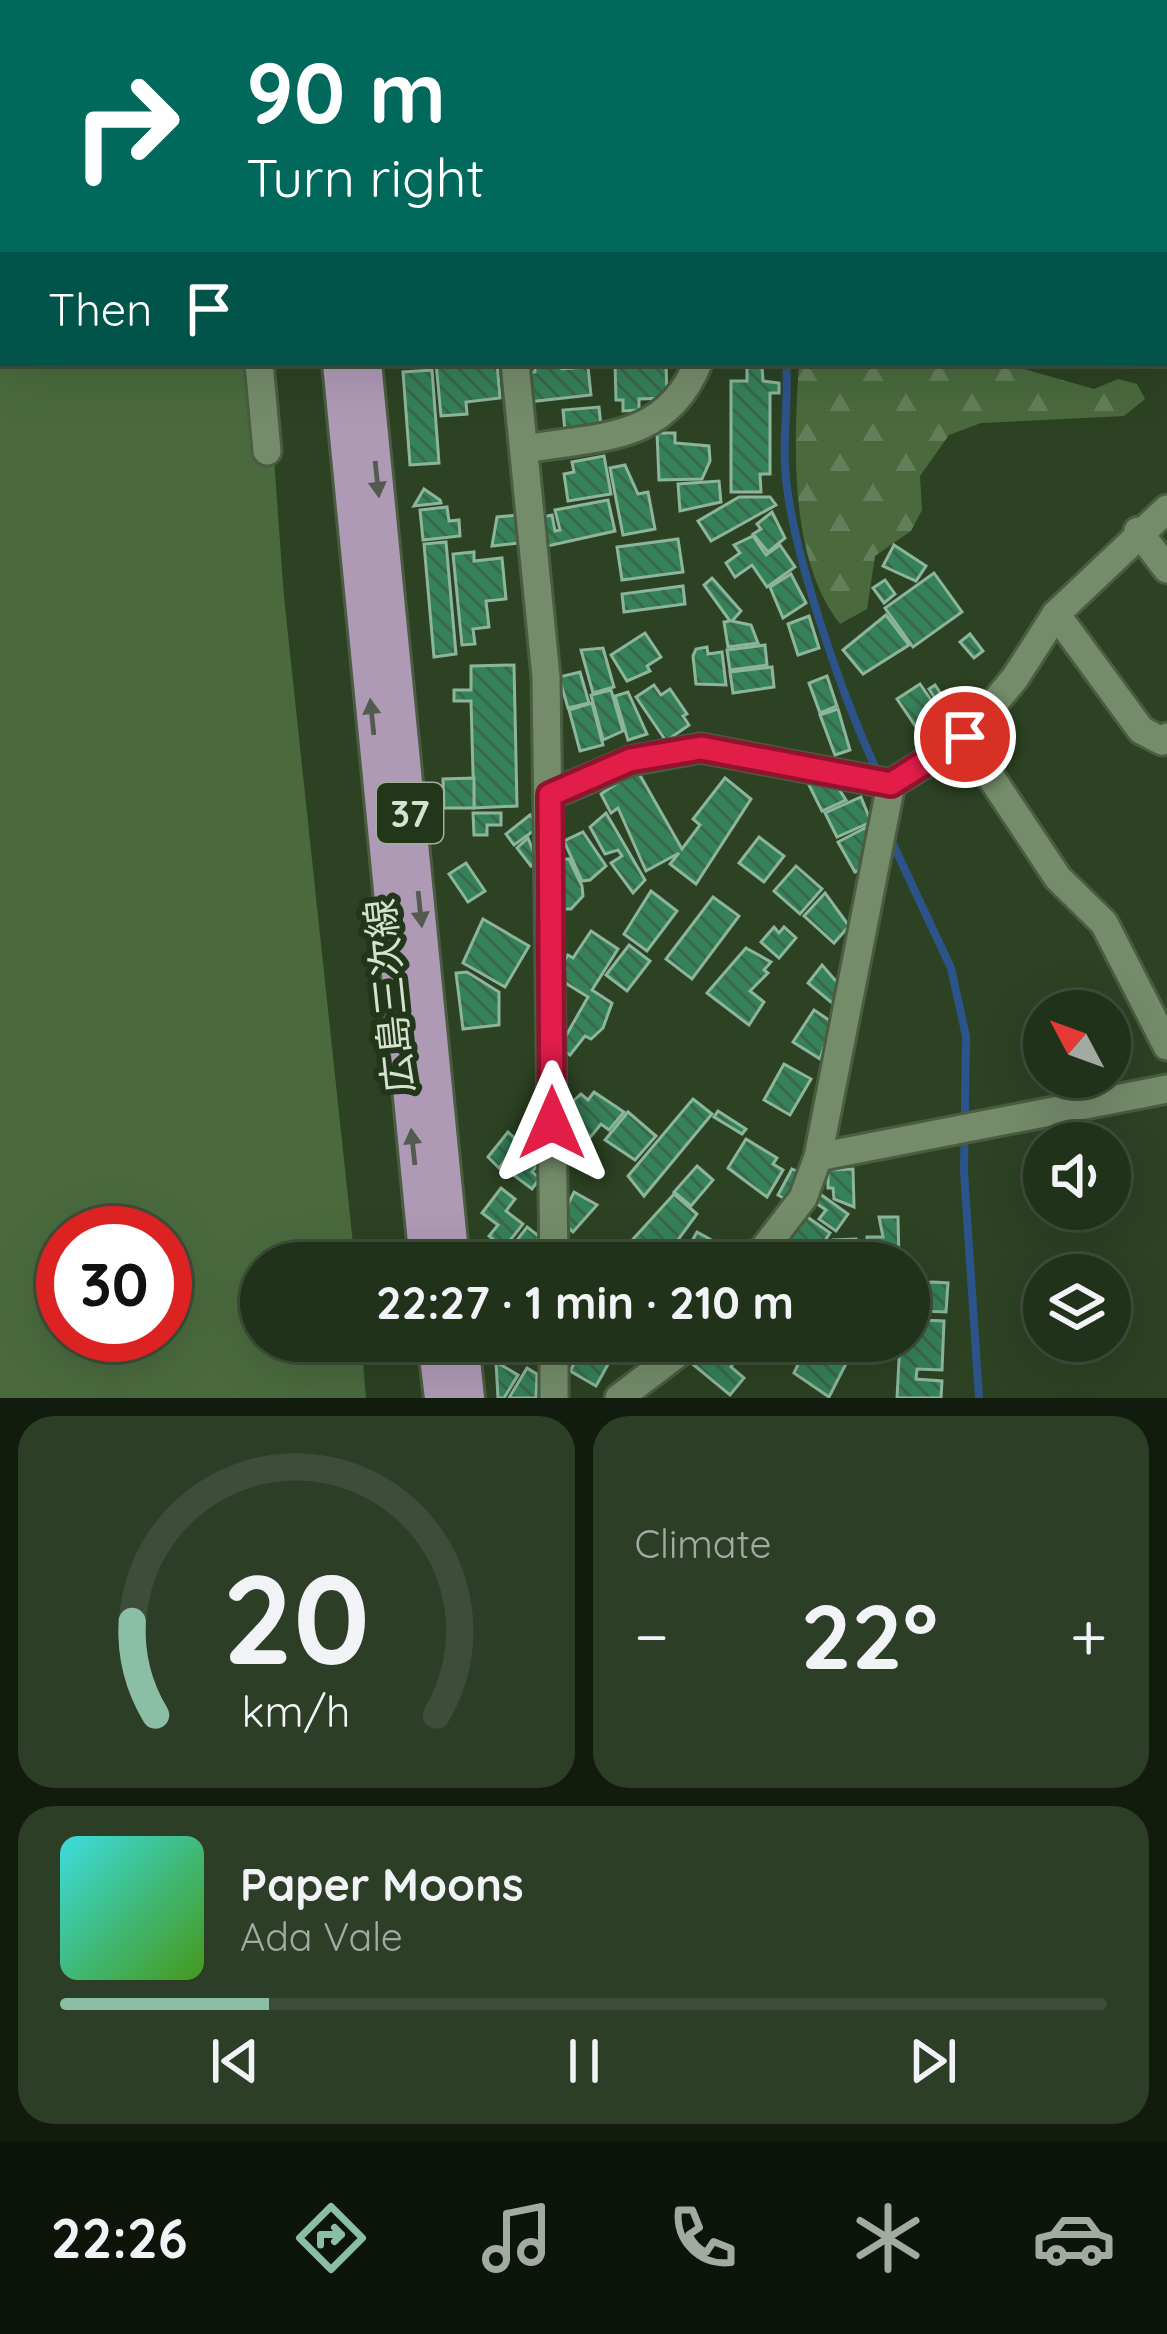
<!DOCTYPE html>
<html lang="en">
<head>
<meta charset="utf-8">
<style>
  :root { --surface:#21321a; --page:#2d3e27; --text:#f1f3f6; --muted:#a2aaa2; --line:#3e4d39; --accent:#8abfa5 }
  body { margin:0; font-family:Quicksand,"Noto Sans JP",sans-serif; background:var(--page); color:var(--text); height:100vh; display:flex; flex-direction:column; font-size:45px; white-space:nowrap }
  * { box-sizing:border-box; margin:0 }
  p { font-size:39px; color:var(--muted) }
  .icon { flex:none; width:66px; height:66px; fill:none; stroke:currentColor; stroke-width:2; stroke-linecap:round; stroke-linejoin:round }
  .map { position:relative; height:1398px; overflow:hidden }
  .side { display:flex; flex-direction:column; gap:18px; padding:18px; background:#121c0e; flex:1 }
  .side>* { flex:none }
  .top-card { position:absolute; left:0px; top:0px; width:1167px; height:366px; box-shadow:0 12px 48px #0002,0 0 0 3px var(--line); background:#00695c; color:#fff; overflow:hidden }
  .needle { width:78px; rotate:311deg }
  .controls { position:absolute; left:1023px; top:990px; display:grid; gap:24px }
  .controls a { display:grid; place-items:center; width:108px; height:108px; border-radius:50%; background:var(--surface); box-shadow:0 12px 48px #0002,0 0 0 3px var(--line); font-size:60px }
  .speed { position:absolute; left:36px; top:1206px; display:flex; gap:24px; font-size:60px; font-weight:700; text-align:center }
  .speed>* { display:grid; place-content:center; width:156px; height:156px; border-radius:50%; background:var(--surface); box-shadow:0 12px 48px #0002,0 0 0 3px var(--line); line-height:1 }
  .speed .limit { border:18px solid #d22; background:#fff; color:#111 }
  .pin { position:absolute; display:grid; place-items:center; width:102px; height:102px; color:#fff; margin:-51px; border:6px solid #fff; border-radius:50%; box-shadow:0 3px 12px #0007 }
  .me { position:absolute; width:132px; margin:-66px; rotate:0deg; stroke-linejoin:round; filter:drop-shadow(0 0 9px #0008) }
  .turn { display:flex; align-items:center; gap:42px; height:252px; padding:0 48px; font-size:54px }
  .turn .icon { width:156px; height:156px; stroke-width:2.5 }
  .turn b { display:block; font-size:84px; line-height:102px }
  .then { display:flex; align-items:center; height:114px; padding:0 48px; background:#0003; gap:24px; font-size:45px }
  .big { font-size:90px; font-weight:700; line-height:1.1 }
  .side .card { flex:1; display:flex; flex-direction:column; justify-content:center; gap:18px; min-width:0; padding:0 42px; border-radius:36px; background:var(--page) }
  .side .dial { align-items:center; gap:0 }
  .dial svg { height:312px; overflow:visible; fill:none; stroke:var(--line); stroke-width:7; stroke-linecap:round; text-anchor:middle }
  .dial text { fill:var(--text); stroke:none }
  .song { display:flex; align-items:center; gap:36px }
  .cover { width:144px; height:144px; border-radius:18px; background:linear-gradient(135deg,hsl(180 70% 55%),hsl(100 70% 35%)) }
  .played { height:12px; border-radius:6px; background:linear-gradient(90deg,var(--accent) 20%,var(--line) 20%) }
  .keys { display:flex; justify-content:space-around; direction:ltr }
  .heat { display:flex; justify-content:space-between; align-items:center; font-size:66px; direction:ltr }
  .side .tiles { flex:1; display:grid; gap:18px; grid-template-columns:1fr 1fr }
  .card:last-child { grid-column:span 2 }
  .trip { position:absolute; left:240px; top:1242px; width:690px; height:120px; border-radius:60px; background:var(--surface); box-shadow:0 12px 48px #0002,0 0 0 3px var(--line); font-weight:700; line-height:120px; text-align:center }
  .dock { display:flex; height:192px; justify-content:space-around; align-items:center; background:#0d140a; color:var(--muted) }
  .dock .icon { width:84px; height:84px }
  .dock .selected { color:var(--accent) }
  .dock b { font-size:54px; color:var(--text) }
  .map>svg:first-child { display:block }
  .green { fill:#4a6a3e; fill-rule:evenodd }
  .forest { fill:url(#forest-firs) }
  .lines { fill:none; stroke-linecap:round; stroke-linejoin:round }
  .stream { stroke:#2d548a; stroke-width:8 }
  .building { fill:url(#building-back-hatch); stroke:#8cb59b; stroke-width:3 }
  .minor-casing { stroke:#4a5c41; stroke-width:33 }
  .major-casing { stroke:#4a5c41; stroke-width:36 }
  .minor { stroke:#748c6a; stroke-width:27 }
  .major { stroke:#af9ab6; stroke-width:30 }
  .oneway { fill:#535a50 }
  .route-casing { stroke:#92132f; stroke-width:30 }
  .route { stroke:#e11d48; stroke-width:21 }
  .labels { text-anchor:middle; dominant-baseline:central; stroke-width:12; stroke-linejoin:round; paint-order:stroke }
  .shield { fill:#223719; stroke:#9faf99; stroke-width:3 }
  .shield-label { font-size:36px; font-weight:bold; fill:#d5e2d0 }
  .street-label { font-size:39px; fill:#d5e2d0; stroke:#223719 }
</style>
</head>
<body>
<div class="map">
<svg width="1167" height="1398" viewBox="0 0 1167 1398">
  <defs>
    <pattern id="forest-firs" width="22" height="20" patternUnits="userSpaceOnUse" patternTransform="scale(3)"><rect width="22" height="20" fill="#4a6a3e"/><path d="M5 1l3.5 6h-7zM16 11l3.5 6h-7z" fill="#637f59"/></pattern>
    <pattern id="building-back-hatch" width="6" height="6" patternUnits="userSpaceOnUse" patternTransform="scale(3)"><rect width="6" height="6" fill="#358158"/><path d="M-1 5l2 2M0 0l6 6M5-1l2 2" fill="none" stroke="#3a664c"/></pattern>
  </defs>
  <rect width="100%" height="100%" fill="#2c4223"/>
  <path class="green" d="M0,67L3,363H267L284,597L355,1263H261V1341H361L366,1398H0ZM63,1233H165V1335H63Z"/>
  <path class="forest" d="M799,363H1003L1094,389L1118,379L1137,384L1145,399L1124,416L981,423L949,435L920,476L922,510L911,531L875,556L867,609L840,624C788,557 794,443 799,363Z"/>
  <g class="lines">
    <g class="stream">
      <path d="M786,363C789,397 783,432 785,466C789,545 842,695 876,769"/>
      <path d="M891,840L951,968L966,1036L964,1172L979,1398"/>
    </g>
  </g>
  <g class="building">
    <path d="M436,363H497L500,398L466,402L467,414L441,416Z"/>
    <path d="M561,363L562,369L588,367L591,395L528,402L525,373L535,372V366Z"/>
    <path d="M615,363H666L667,398L639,399V410L623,411V400H616Z"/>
    <path d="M747,366H762L763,381L779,383V393H770V474H760L761,492H731V381H747Z"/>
    <path d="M432,370L439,463L410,465L403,372Z"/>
    <path d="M599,407L601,427L565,431L563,410Z"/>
    <path d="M657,433H675V443L709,446L710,461L702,479L659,480Z"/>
    <path d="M604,456L611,494L568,501L564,474L574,472L572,462Z"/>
    <path d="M625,465L638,494L648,492L655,529L623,535L610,468Z"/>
    <path d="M719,481L721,502L680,511L678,484Z"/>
    <path d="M424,489L440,500L441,503L414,506Z"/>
    <path d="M739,497H770L776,505L711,541L698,521Z"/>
    <path d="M608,500L615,531L543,547L537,518L552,515L555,531L560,530L555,510Z"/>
    <path d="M447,507L449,521L459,520L460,536L423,540L420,510Z"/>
    <path d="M772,512L785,538L768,552L753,534L761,529L757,524Z"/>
    <path d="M517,515L520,543L492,546L497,517Z"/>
    <path d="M753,536L766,555L780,545L795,567L767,587L752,565L735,577L726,563L740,553L734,545Z"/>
    <path d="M678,539L683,572L622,580L617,547Z"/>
    <path d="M446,542L456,654L434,657L424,544Z"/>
    <path d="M894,545L926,566L916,581L883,566Z"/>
    <path d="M474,552V561L502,558L506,599L486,601L489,627L473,629L475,644L462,645L453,554Z"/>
    <path d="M934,573L962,612L913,647L885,608Z"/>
    <path d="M791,574L806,603L783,618L770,587Z"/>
    <path d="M712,578L741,611L732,621L751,625L758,643L728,647L724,622L730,621L704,585Z"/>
    <path d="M885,580L895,594L884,603L873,588Z"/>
    <path d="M683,586L685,604L624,612L622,594Z"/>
    <path d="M886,615L909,645L863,674L843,650Z"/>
    <path d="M809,616L819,648L798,655L788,624Z"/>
    <path d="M645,633L661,657L647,666L650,671L627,681L611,655Z"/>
    <path d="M970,634L983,651L974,658L960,642Z"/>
    <path d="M765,645L767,665L730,670L727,650Z"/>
    <path d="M707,647L708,654L722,652L726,685L696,684L693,656L696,649Z"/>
    <path d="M603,648L614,687L593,693L581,650Z"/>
    <path d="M514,665L517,806L474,808L471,701H454V690H471V666Z"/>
    <path d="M772,667L774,687L733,693L730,672Z"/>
    <path d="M580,672L589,703L568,708L559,677Z"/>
    <path d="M827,676L837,706L820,713L809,683Z"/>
    <path d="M920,684L945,720L922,736L897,699Z"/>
    <path d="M654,685L661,695L670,689L687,714L683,716L689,725L666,741L636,697Z"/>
    <path d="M935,685L954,713L947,717L929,689Z"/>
    <path d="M611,690L623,731L603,740L591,695Z"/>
    <path d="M628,692L647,734L628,740L615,696Z"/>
    <path d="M592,703L603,745L580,751L569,710Z"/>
    <path d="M838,709L850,750L835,755L820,715Z"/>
    <path d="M637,770L682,849L700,825L693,819L725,778L751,799L696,884L670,864L679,853L646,871L618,808L611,813L601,794Z"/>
    <path d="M474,778V808H444L443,779Z"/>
    <path d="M817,778L833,780L846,800L822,811L808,783Z"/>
    <path d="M861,797L871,822L837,837L825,813Z"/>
    <path d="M473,813H501V825H487V835H474Z"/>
    <path d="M606,813L645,880L633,893L611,863L622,856L618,850L605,854L590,827Z"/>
    <path d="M530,815L539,827L514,845L506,834Z"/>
    <path d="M865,828L871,838L866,841L869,865L855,872L838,842Z"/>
    <path d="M583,832L606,866L590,880L582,881L564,841Z"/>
    <path d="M759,837L784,856L764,882L739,863Z"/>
    <path d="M528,838L537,861L531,866L517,848Z"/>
    <path d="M559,859H569L582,886L583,896L571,909H560Z"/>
    <path d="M466,863L485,891L468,902L449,874Z"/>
    <path d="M796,866L822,889L800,914L774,891Z"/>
    <path d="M651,891L677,911L647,951L624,934Z"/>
    <path d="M825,893L849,926L834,943L804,916Z"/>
    <path d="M713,897L739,916L692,979L666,959Z"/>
    <path d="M483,919L529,946L505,987L463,963Z"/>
    <path d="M774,927L779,933L784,927L796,938L779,958L761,942Z"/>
    <path d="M591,931L618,949L592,990L612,1003L603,1028L591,1039L585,1036L570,1055L559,1048L588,997L559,979L565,969L561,966L568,955L573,958Z"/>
    <path d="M629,945L650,961L627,991L606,975Z"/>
    <path d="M746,948L771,962L764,970L768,973L750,991L764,1002L749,1025L707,993Z"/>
    <path d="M822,965L841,987L832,1003L808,983Z"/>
    <path d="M467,972L499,992V1025L463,1029L456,973Z"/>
    <path d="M814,1010L832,1022L820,1059L793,1042Z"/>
    <path d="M784,1064L811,1079L790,1115L764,1100Z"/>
    <path d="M594,1092L624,1112L609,1130L601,1124L584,1145L561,1129L568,1120L560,1113L581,1094L588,1100Z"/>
    <path d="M693,1099L712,1114L644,1196L628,1176Z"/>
    <path d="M718,1111L746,1129L742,1134L714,1117Z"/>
    <path d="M628,1112L656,1136L635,1160L605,1140Z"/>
    <path d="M508,1132L519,1142L499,1168L488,1157Z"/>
    <path d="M532,1137L542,1145L534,1156L541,1161L532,1172L540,1178L532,1189L507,1170Z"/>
    <path d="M746,1139L777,1158L773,1164L783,1170L767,1197L728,1168Z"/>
    <path d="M697,1166L713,1180L691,1206L674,1192Z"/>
    <path d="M792,1169L801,1173L787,1200L778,1195Z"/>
    <path d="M853,1169L854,1207L834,1199L833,1188H828V1170Z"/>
    <path d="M501,1188L515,1199L506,1211L523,1224L504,1248L489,1236L498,1225L482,1213Z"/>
    <path d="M816,1191L848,1214L836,1231L819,1219L826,1210L810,1199Z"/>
    <path d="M574,1192L597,1205L573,1232L560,1221Z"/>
    <path d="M674,1194L697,1214L661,1263H644L626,1247Z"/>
    <path d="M806,1216L830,1233L810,1263H788L776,1253Z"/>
    <path d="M879,1217H898L899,1263H868L867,1237H883Z"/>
    <path d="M527,1227L540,1237L532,1246L543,1254L537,1263H523L508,1252Z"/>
    <path d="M697,1232L728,1249L721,1263H680Z"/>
    <path d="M856,1239L858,1263H824L833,1240Z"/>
    <path d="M933,1282L948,1283L946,1312L922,1311V1320L944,1321L942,1370L917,1369L916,1379L942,1381L941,1398H897L900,1341H909V1284Z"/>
    <path d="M496,1341H526V1347L497,1351Z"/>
    <path d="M587,1341H621L596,1386L570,1371Z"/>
    <path d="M708,1341H747L731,1367L744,1378L730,1395L689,1361Z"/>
    <path d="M820,1341L851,1354L829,1397L794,1373L802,1356L811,1360Z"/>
    <path d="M496,1362L518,1375L504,1398H498Z"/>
    <path d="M527,1368L537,1374L536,1398H509Z"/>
  </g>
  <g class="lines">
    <defs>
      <g id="minor">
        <path d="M221,0V3"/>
        <path d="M1167,0V1"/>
        <path d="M522,3H540"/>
        <path d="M779,3L781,0"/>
        <path d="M259,363L267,451"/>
        <path d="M515,363L546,677L554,1263"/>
        <path d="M525,449C599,436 666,442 698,363"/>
        <path d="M1138,531L1167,569"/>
        <path d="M1056,614L1141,730L1162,741L1167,737"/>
        <path d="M965,738L1058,878L1104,923L1167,1046"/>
        <path d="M550,795L630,761L701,748L891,784L965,738L1015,678L1056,614L1167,509"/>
        <path d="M818,1157L1167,1089"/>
        <path d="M753,1263L803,1198L818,1157L891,784"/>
        <path d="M554,1341V1398"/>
        <path d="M619,1398L694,1341"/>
      </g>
      <g id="major">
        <path d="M305,0V3"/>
        <path d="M331,0V3"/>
        <path d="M338,363L425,1263"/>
        <path d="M366,363L454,1263"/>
        <path d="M433,1341L440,1398"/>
        <path d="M463,1341L469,1398"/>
      </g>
    </defs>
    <use href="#minor" class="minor-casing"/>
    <use href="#major" class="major-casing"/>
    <use href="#minor" class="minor"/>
    <use href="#major" class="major"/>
  </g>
  <defs><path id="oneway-solid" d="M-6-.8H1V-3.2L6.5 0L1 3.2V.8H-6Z" transform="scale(3)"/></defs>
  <g class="oneway">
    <use href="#oneway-solid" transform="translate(377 479) rotate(84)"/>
    <use href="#oneway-solid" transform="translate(372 717) rotate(-96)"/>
    <use href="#oneway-solid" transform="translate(420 909) rotate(84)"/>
    <use href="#oneway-solid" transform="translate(413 1147) rotate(-96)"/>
  </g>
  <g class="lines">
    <defs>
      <path id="route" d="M552,1123L550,795L630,760L701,748L891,784L965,737"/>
    </defs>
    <use href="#route" class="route-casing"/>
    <use href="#route" class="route"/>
  </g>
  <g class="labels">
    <rect class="shield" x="377" y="783" width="66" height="60" rx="9"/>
    <g class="shield-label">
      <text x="410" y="813">37</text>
    </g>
    <g class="street-label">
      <text transform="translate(389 996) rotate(-96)">広島三次線</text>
    </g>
  </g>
</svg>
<div class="controls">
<a><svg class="needle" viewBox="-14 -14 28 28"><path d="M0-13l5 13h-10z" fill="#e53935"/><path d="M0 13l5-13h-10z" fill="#a2aaa2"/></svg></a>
<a><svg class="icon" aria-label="sound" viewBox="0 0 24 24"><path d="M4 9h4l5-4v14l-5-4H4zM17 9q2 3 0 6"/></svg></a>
<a><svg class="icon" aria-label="layers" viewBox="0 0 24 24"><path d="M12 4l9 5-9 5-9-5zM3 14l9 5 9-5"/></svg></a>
</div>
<div class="speed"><div class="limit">30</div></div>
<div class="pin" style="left:965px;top:737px;background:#d93025"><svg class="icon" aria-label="arrive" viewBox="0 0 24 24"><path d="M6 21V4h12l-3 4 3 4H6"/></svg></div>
<svg class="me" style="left:552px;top:1123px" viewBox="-20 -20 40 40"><path d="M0-17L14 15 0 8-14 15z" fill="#e11d48" stroke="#fff" stroke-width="4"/></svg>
<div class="trip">22:27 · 1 min · 210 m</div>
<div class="top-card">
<div class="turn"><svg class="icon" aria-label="right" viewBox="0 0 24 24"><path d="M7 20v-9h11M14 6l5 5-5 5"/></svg><div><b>90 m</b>Turn right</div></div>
<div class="then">Then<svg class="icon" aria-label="arrive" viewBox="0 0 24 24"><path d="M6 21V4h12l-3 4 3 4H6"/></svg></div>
</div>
</div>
<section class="side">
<div class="tiles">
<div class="card dial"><svg viewBox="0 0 100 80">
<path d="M14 69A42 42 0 1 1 86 69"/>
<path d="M14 69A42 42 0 0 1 8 45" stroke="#8abfa5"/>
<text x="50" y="56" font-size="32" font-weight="700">20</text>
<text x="50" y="72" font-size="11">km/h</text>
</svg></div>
<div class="card"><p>Climate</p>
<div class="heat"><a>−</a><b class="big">22°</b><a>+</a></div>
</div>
<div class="card">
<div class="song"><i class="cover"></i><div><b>Paper Moons</b><p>Ada Vale</p></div></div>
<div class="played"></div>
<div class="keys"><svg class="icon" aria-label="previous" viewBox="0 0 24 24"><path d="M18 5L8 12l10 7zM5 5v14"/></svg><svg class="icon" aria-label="pause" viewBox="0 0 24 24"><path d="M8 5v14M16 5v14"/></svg><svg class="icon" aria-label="next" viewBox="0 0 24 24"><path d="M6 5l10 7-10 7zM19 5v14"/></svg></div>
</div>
</div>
</section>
<nav class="dock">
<b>22:26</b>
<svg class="icon selected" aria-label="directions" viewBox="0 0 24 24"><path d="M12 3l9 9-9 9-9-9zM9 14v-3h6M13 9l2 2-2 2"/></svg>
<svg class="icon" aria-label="music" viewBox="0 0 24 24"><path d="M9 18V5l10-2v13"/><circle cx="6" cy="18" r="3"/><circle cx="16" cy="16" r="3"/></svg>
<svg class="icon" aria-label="phone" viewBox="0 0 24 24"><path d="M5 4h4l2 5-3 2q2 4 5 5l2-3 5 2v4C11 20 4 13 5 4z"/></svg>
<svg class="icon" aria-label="climate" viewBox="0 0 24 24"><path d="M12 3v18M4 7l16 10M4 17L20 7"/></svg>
<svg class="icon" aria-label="car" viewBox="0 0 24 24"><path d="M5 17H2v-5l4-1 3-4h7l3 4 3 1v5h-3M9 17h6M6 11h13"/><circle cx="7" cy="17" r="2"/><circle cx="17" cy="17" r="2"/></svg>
</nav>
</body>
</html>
